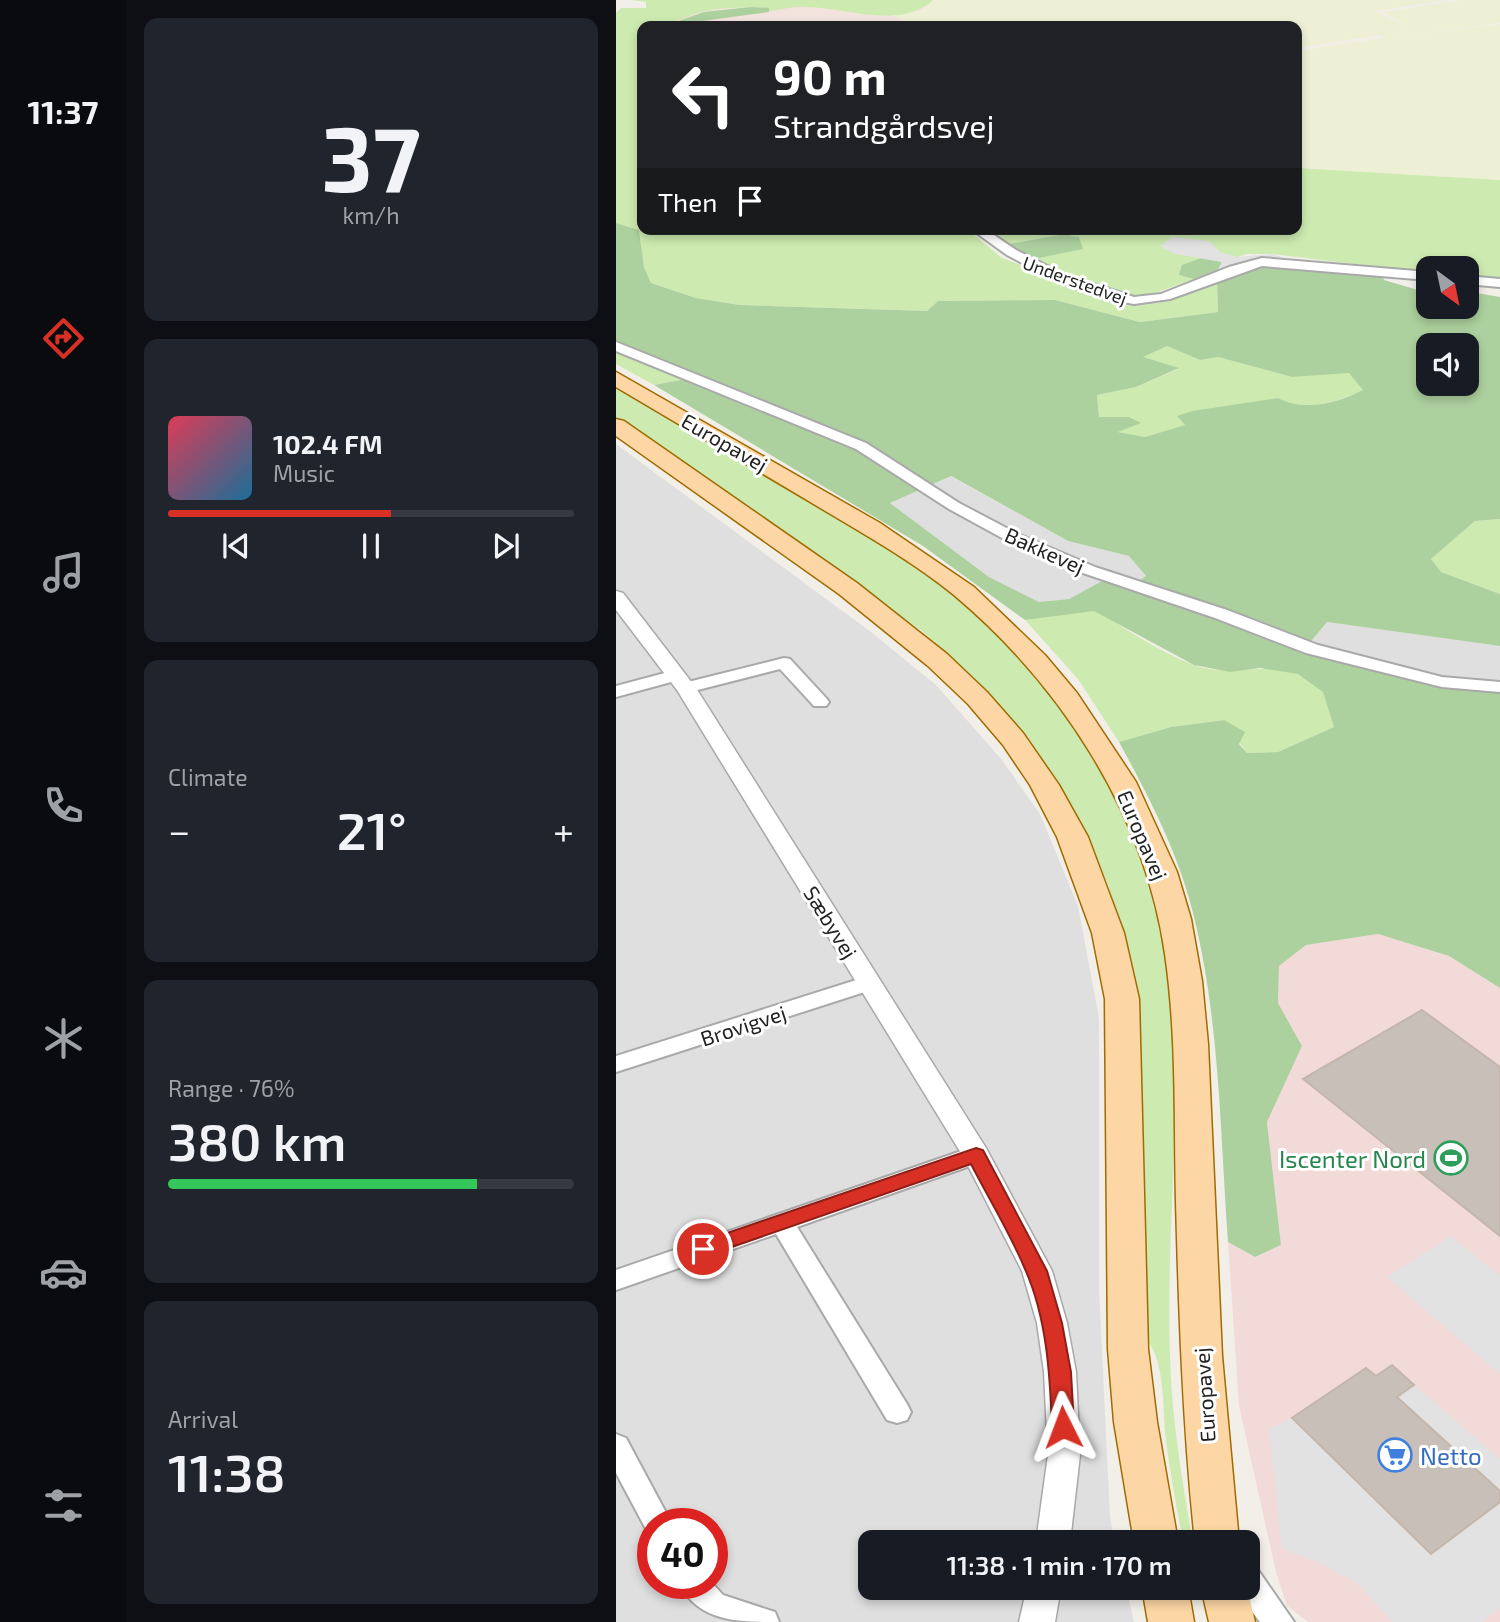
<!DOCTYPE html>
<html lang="en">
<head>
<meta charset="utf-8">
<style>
  :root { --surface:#171b24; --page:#20242c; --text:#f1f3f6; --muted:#9ea1a6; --line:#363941; --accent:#d93025 }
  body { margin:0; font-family:"Exo 2",sans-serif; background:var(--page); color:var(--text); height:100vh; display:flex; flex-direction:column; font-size:26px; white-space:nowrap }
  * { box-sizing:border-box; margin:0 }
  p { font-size:23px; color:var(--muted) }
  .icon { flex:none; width:38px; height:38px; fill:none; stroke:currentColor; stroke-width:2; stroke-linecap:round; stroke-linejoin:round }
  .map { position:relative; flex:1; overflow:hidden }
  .panel { display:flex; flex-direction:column; gap:18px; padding:18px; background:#0d0f14; width:490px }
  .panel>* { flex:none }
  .top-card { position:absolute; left:21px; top:21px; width:665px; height:214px; border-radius:14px; box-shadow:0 4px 10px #0003; background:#202124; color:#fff; overflow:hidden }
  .needle { width:46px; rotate:147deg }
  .controls { position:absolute; left:800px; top:256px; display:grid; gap:14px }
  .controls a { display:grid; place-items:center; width:63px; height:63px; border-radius:14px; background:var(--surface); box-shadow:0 4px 10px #0003; font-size:35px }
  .speed { position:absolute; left:21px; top:1508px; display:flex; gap:14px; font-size:35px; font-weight:700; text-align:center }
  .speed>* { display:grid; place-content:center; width:91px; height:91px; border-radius:50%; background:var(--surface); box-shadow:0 4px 10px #0003; line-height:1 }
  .speed .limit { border:10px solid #d22; background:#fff; color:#111 }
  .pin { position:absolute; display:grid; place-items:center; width:60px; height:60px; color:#fff; margin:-30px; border:4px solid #fff; border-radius:50%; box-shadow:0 2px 7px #0007 }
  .me { position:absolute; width:77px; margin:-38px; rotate:357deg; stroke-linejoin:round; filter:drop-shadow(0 0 5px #0008) }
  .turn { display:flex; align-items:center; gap:24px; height:147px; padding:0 21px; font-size:32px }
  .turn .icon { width:91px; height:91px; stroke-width:2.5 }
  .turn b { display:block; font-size:49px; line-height:60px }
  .then { display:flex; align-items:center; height:66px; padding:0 21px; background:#0003; gap:14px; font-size:26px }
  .big { font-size:52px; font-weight:600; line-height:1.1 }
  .panel .widget { flex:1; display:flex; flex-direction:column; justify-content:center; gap:10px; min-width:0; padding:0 24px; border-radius:14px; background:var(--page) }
  .panel .dial { align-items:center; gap:0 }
  .dial b { font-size:91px; line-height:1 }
  .song { display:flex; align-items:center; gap:21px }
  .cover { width:84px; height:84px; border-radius:10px; background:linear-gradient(135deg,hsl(350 70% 55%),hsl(200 70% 35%)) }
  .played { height:7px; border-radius:4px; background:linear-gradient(90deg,var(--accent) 55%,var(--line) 55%) }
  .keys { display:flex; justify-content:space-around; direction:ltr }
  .heat { display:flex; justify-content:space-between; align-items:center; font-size:38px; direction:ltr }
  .charge { height:10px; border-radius:5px; background:linear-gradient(90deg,#34c759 76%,var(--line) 0) }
  .trip { position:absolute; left:242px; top:1530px; width:402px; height:70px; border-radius:14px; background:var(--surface); box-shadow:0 4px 10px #0003; font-weight:600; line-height:70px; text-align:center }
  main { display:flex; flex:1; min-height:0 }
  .tab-bar { display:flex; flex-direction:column; width:126px; justify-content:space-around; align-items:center; background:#090b0e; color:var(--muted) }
  .tab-bar .icon { width:49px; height:49px }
  .tab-bar .current { color:var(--accent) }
  .tab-bar b { font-size:32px; color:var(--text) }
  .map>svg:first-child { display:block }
  .residential { fill:#e0dfdf; fill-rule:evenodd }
  .commercial { fill:#f2dad9 }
  .military { fill:#f3e3dd }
  .farmland { fill:#eef0d5 }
  .grass { fill:#cdebb0 }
  .forest { fill:#add19e; fill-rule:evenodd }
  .parking { fill:#e2e2e2 }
  .building { fill:#c7bfb8; stroke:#c4b6ab; stroke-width:2 }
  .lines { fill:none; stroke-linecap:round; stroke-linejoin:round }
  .minor-casing { stroke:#a9a9a9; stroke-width:4 }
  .tertiary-casing { stroke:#a9a9a9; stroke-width:3 }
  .primary-casing { stroke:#a06b00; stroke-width:3 }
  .minor { fill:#fff; fill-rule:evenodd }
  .tertiary { fill:#fff; fill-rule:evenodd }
  .primary { fill:#fcd6a4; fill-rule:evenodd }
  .route { fill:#d93025; stroke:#8d1f18; stroke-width:2 }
  .labels { text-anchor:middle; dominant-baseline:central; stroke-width:6; stroke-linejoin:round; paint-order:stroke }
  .far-street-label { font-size:18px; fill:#222; stroke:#fff }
  .street-label { font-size:21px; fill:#222; stroke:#fff }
  .near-leisure-label { font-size:24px; fill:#27864d; stroke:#fff; text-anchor:end }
  .near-shop-label { font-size:24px; fill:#366cbe; stroke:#fff; text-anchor:start }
</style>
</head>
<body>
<main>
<nav class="tab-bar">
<b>11:37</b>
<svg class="icon current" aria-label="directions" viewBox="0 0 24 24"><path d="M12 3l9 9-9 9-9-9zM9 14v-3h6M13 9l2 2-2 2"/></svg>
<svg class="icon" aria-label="music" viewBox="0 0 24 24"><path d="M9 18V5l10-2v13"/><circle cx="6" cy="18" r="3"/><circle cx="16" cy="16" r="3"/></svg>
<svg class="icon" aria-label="phone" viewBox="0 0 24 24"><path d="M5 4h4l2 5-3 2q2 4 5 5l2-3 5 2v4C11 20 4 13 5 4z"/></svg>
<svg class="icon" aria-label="climate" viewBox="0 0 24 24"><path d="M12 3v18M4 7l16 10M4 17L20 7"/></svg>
<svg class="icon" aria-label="car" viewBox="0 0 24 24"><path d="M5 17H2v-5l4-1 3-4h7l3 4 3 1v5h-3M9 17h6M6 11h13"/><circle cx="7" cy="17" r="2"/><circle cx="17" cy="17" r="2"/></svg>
<svg class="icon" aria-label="filters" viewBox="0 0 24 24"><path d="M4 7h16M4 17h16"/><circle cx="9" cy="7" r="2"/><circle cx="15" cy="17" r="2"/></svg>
</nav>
<section class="panel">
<div class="widget dial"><b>37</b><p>km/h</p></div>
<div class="widget">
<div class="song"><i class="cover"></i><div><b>102.4 FM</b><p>Music</p></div></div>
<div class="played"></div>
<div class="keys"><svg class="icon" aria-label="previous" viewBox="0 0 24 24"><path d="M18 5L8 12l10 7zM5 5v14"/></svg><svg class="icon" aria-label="pause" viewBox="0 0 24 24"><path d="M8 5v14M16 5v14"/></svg><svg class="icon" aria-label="next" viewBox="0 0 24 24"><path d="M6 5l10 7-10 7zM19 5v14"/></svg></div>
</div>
<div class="widget"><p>Climate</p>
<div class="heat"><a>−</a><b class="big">21°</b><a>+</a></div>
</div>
<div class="widget"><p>Range · 76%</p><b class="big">380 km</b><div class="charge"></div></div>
<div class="widget"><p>Arrival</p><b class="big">11:38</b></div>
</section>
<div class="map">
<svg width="884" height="1622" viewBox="0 0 884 1622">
  <rect width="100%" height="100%" fill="#f2efe9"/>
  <g class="residential">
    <path d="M0,444L255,632L320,685L386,760L424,814L462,906L483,1018V1288L494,1518L499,1542H254V1587H510L518,1622H0ZM37,1524H96V1584H37Z"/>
    <path d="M334,476L452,541L513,556L530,576L521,582L486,581L453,599L423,602L373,577L274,503Z"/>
    <path d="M711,622L884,646V691L827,688L687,651Z"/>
  </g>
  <path class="commercial" d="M762,934L833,956L884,988V1622H692L671,1606L660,1572L623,1406L612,1242L639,1257L665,1245L651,1122L686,1046L662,1003L663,966L690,945Z"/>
  <path class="military" d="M16,0H317L305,11L277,15L296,26H58L30,2Z"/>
  <path class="farmland" d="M317,0H832L759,11L795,29L767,12L847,0H884V23L779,37L884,24V180L681,168V51L767,38L764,35L681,48V26H296L277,15L306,10Z"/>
  <g class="grass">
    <path d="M16,0H317C285,30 230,8 191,7C178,6 165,10 153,11V8C134,7 104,7 86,12C63,19 50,26 26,26V229H351L386,258L512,305L541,303L601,280L602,312L524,322L439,300L322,301L311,311L124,305L80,298L35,283L28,267L23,230L0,223V13L5,8H30V2Z"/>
    <path d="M681,168L884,180V280L851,277L850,268H812V273L656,254H631L564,275L578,279L528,297L517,298L414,260L466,249L463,237L448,234L387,245L368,229H681Z"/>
    <path d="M0,340L81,377L38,385L0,364Z"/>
    <path d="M551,346L584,360L602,357L676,377L733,372L748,390C720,402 691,413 662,398L529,437L501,432L523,423L513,418L483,417L481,395L520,387L562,369L526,357Z"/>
    <path d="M0,385C65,424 130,463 195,502C244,531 294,558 338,594C481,711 559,884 560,1067C560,1176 548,1285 556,1394C560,1444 568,1493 577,1542H567C561,1508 554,1474 550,1440C546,1410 550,1364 531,1340L514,966L492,884L467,825L439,777L389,711L341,662L306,631L0,417Z"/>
    <path d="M884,519V594L824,572L815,559L859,521Z"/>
    <path d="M478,610C510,628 543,652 578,665C617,680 675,652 706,691C713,699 715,717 718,727L662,752L631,753L607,720L555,727L503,742L462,679L409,620Z"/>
  </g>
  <g class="forest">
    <path d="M135,7L153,8V12L48,26L88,12Z"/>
    <path d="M0,223L23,230L28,267L35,283L80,298L124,305L311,311L322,301L439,300L524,322L602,312L601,280L637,271L630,269C661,259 732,272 767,275L768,280L812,293V306H850L851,292H855L884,297V519L859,521L815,559L825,572L884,594V646L711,622L687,651L827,688L884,691V988L833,956L762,934L690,945L663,966L662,1003L686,1046L651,1122L665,1245L639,1257L612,1242C604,1133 604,1020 577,913C562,852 533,797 503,742L555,727L608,720L629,732L623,744L631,753L662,752L718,727L707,692L682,674L644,668L614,672L578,665L478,611L409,620L307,546L38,385L80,377L0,340ZM812,345H850V383H812ZM551,346L584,360L602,357L676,377L733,373L747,390C721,403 690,412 662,398L576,411L561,416L569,425L529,437L502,432L525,423L513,417H483L481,395L520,387L563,368L527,357ZM335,476L452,541L513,556L530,576L521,582L486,581L453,599L423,602L373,577L274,503Z"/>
    <path d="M448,234L463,237L467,249L414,260L387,245Z"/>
    <path d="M585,258L606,262L602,270L578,279L563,275L566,265Z"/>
  </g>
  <g class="parking">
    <path d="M557,237L593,241L604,252L621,257L656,254L664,256L665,260H643L602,270L606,262L559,254L544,246Z"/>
    <path d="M835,1236L884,1276V1374L771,1277Z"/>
    <path d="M798,1385L884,1459V1491L781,1397Z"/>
    <path d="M676,1418L815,1554L884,1502V1608L866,1622H777L741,1583L702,1562L666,1549L653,1429Z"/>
  </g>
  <g class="building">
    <path d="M806,1010L884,1067V1236L687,1079Z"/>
    <path d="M776,1365L798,1385L781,1397L884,1491V1502L815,1554L676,1418L750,1368L760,1376Z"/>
  </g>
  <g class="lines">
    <defs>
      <g id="minor">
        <path d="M355,229H369L400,250L449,275L518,297L545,294L613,267L646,258L812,272V280L646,266L554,299L518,304L491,299L440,281L391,255Z"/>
        <path d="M850,276L884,279V287L850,284Z"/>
        <path d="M0,342L250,443L343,503L400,533L479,567L611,610L702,645L826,677L884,682V692L826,687L690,653L599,618L467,573L388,539L333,509L240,449L0,351Z"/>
        <path d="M168,658L174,659L210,698L213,702L210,706H198L164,669L70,693L61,688L64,684Z"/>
        <path d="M60,670L66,671L69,675L66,679L0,697V686Z"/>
        <path d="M253,976L261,978L264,983L261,988L0,1072V1056Z"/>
        <path d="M360,1146L368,1149L372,1155L368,1161L181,1227L291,1404L295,1412L291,1420L281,1423L271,1420L160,1234L0,1290V1270Z"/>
        <path d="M0,1434L10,1438L56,1524H37V1535L32,1533L0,1473Z"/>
        <path d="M632,1566L642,1570L678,1622H644L630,1604L621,1587H632Z"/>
        <path d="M96,1583L107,1595L159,1612L163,1622C121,1622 84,1622 63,1584Z"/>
      </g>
      <g id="tertiary">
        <path d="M0,591L7,593L80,688L370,1148L436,1271L451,1323L460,1372L464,1455L454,1542H420L432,1455L428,1372L421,1323L406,1271L348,1158L61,690L0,610Z"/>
        <path d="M411,1587H445L439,1622H403Z"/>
      </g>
      <g id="primary">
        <path d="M0,372L264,523L358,587L429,655L461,693L520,782L561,872L575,919L586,981L592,1044L606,1356L623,1542H579C567,1429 563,1315 560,1202C558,1119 561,1036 549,954C529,814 445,685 338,595C296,561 248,534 201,506C134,466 67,427 0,387Z"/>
        <path d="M0,419L8,421L241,583L331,654L371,692L407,733L443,785L472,837L508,933L523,999L532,1349L541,1422L562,1542H518L498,1422L492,1349L489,999L476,933L441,837L414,785L387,745L352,704L312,666L223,594L0,436Z"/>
        <path d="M526,1587H572L578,1622H532Z"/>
        <path d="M585,1587H631L639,1622H593Z"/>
      </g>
    </defs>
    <use href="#minor" class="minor-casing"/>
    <use href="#tertiary" class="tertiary-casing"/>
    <use href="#primary" class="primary-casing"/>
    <use href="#minor" class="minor"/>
    <use href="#tertiary" class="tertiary"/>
    <use href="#primary" class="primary"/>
  </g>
  <path class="route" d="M360,1148L367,1150L431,1271L446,1323L455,1372L458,1427L455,1434L447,1437L439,1434L436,1427C434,1375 431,1318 409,1269C394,1233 373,1199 355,1164L87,1257L79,1255L76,1249L79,1244Z"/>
  <defs>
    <symbol id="stadium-ring" viewBox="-11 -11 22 22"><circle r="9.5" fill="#fff" stroke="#2e9e5b" stroke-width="1.5"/><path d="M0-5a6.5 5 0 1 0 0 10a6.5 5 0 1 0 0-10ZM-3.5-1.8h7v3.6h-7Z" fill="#2e9e5b"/></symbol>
    <symbol id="supermarket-ring" viewBox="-11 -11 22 22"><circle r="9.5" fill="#fff" stroke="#3f7fe0" stroke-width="1.5"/><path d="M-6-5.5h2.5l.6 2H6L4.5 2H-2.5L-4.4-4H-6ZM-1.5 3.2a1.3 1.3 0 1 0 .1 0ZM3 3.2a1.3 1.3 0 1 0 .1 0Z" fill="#3f7fe0"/></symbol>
  </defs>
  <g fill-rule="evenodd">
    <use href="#stadium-ring" x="816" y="1139" width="38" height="38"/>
    <use href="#supermarket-ring" x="760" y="1436" width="38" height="38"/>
  </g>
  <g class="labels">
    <g class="far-street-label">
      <text transform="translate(459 280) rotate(20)">Understedvej</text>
    </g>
    <g class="street-label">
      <text transform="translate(109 442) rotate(30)">Europavej</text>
      <text transform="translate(429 550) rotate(24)">Bakkevej</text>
      <text transform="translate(527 835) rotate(67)">Europavej</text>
      <text transform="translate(215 922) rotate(58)">Sæbyvej</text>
      <text transform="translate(127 1025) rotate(-18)">Brovigvej</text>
      <text transform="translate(588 1395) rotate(-94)">Europavej</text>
    </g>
    <g class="near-leisure-label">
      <text x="810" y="1158">Iscenter Nord</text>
    </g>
    <g class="near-shop-label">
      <text x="804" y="1455">Netto</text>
    </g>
  </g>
</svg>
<div class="controls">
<a><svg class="needle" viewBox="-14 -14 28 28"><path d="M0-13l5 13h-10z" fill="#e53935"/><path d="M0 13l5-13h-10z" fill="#9ea1a6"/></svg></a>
<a><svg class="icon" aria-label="sound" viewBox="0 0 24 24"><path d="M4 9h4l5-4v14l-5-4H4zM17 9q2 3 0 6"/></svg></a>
</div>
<div class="speed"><div class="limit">40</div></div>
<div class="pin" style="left:87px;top:1249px;background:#d93025"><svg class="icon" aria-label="arrive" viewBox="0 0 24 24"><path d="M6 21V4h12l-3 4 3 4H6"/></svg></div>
<svg class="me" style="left:447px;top:1427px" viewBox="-20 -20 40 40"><path d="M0-17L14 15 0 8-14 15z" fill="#d93025" stroke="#fff" stroke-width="4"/></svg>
<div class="trip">11:38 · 1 min · 170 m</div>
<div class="top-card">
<div class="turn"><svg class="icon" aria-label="left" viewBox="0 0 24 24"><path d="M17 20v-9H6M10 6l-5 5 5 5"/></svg><div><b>90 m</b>Strandgårdsvej</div></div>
<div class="then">Then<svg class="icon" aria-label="arrive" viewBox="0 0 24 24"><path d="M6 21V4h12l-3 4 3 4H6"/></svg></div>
</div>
</div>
</main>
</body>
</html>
